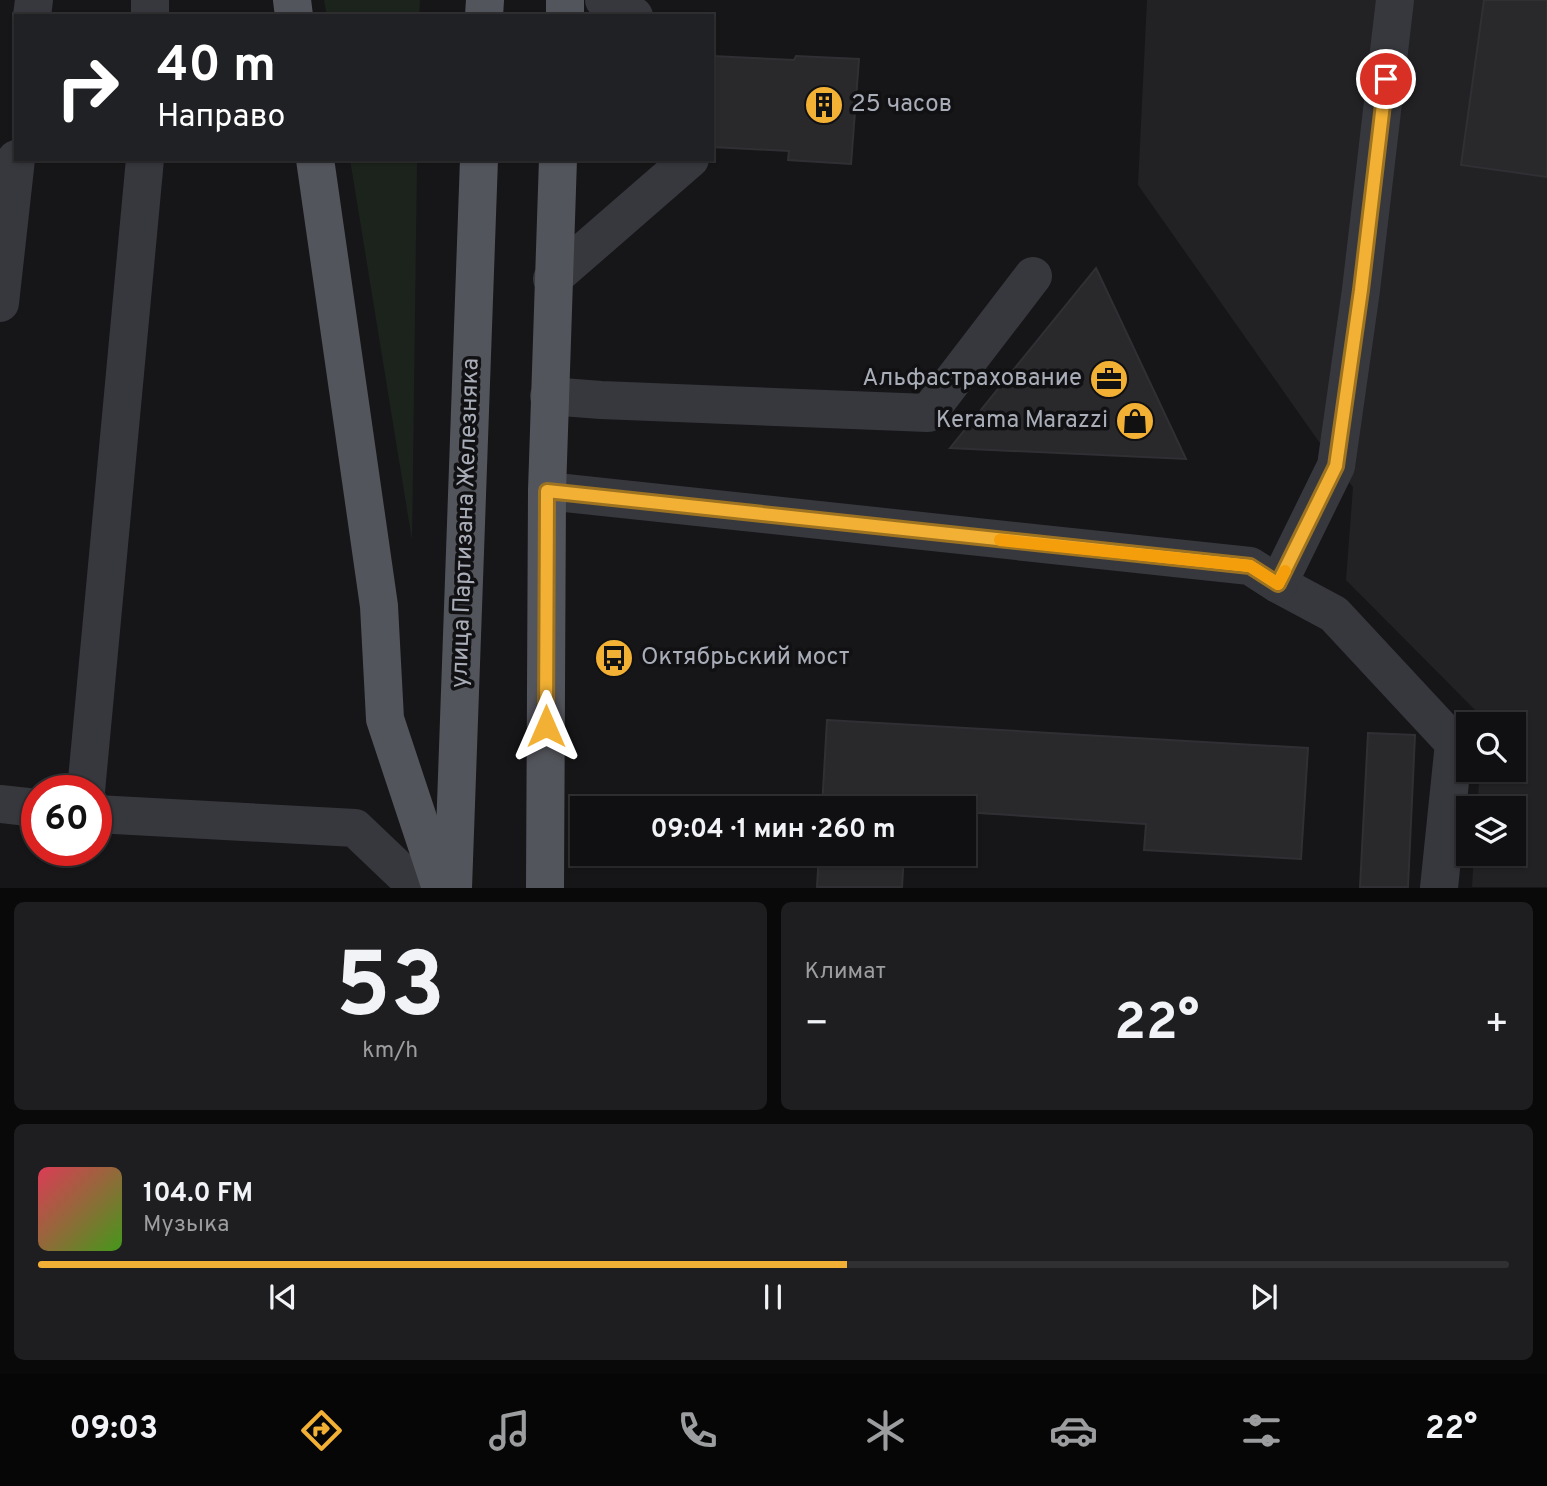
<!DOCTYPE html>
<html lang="ru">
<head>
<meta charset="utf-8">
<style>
  :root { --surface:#101012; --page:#1e1e20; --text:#f1f3f6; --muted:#9c9d9f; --line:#303032; --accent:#f2b134 }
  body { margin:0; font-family:Overpass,sans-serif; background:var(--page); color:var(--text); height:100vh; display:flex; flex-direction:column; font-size:26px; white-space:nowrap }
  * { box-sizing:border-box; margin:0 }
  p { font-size:23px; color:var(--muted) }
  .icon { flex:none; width:38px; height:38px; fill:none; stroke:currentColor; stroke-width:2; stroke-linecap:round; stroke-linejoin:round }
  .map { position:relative; height:888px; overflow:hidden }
  .sheet { display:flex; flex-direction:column; gap:14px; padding:14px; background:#09090a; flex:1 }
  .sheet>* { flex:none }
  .hud { position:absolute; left:14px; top:14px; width:700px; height:147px; border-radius:0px; box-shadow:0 2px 5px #0004,0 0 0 2px var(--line); background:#202124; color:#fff; overflow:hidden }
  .fabs { position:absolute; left:1456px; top:712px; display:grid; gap:14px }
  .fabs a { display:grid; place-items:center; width:70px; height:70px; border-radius:0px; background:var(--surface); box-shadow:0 2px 5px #0004,0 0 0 2px var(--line); font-size:35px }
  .speed { position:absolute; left:21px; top:775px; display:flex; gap:14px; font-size:35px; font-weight:700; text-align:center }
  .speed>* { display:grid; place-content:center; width:91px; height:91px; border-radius:50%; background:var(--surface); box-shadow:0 2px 5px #0004,0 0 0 2px var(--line); line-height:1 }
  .speed .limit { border:10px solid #d22; background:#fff; color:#111 }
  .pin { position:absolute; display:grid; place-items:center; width:60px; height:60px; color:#fff; margin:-30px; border:4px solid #fff; border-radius:50%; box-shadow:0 2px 7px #0007 }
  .me { position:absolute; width:77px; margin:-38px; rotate:0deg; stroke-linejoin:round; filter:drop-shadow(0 0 5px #0008) }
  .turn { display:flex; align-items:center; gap:24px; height:147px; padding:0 28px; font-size:32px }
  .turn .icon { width:91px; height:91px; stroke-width:2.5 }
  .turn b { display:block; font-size:49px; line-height:60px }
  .big { font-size:52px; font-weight:700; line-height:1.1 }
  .sheet .tile { flex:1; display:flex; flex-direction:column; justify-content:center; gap:10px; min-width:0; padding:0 24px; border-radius:10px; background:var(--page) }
  .sheet .dial { align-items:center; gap:0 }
  .dial b { font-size:91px; line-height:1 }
  .song { display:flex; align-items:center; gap:21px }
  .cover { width:84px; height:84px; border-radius:10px; background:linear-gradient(135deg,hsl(350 70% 55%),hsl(100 70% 35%)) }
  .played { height:7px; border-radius:4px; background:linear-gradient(90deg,var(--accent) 55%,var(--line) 55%) }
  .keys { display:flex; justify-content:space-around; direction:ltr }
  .heat { display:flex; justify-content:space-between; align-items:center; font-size:38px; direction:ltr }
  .sheet .tiles { flex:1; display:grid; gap:14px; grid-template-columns:1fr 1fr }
  .tile:last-child { grid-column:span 2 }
  .trip { position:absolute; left:570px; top:796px; width:406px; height:70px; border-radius:0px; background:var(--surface); box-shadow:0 2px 5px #0004,0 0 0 2px var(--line); font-weight:700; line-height:70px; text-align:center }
  .tab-bar { display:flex; height:112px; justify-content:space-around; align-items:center; background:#060607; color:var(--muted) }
  .tab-bar .icon { width:49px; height:49px }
  .tab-bar .active { color:var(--accent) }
  .tab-bar b { font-size:32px; color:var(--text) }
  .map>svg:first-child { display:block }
  .built { fill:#222225 }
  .green { fill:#1c231d }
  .building { fill:#29292c; stroke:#303034; stroke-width:2 }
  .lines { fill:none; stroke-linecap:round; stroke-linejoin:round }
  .minor { stroke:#37383d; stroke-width:38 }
  .major { stroke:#53555c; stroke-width:38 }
  .route-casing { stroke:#9d7322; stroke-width:18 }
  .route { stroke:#f2b134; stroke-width:12 }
  .slow { stroke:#f59e0b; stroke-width:12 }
  .labels { text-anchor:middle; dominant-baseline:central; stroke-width:7; stroke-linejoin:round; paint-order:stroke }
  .poi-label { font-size:24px; fill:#a8adb8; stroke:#111113; text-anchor:start }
  .street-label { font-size:24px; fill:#a8adb8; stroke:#111113 }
</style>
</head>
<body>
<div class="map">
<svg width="1547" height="888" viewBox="0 0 1547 888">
  <rect width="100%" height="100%" fill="#161618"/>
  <path class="built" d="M1147,0H1547V887H1472L1474,854H1514V808H1477L1480,770H1514V724H1483V718L1346,580L1353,487L1336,466L1138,185Z"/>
  <g class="green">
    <path d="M324,0H420L419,16H327Z"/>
    <path d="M350,159H417L412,540Z"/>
  </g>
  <g class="building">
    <path d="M1484,0H1547V177L1461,165Z"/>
    <path d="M712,56L794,60L796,56L859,59L851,164L788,160L789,151L712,147Z"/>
    <path d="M1096,268L1186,459L950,448Z"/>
    <path d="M827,720L1308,748L1301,859L1144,850L1146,824L964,812V808H822Z"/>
    <path d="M1368,733L1415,735L1408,887H1360Z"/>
    <path d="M819,854H904L902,887H817Z"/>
  </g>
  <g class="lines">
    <g class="minor">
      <path d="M604,0L634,16"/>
      <path d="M32,16L34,0"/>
      <path d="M150,16V0"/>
      <path d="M552,279L690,159"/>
      <path d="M0,303L16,159"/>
      <path d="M549,396L601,400L928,413L1033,276"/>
      <path d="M547,491L1250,566L1278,584L1334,614L1454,743L1439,888"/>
      <path d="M1278,584L1336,466L1361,290L1395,0"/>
      <path d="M86,791L145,159"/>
      <path d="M0,804L37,808"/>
      <path d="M96,814L355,828L418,888"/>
    </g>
    <g class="major">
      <path d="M292,0L294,16"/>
      <path d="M484,16L485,0"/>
      <path d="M565,16V0"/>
      <path d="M315,159L379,606L385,719L441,888"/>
      <path d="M453,888L479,159"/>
      <path d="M545,888L547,491L558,159"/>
    </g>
  </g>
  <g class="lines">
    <defs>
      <path id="route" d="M546,726L547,491L1250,566L1278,584L1336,466L1361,290L1386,79"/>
    </defs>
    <use href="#route" class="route-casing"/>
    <use href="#route" class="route"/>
    <path class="slow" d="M1000,540L1250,566L1278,584L1285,571"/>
  </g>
  <defs>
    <symbol id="building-disc" viewBox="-11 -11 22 22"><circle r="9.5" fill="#f2b134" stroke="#111113"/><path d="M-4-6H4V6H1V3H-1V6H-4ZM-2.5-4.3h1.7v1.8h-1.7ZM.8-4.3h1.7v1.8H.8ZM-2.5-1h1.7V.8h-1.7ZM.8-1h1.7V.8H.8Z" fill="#111"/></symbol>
    <symbol id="office-disc" viewBox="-11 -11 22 22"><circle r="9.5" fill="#f2b134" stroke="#111113"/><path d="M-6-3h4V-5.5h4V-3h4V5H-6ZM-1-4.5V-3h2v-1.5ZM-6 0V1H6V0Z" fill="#111"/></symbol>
    <symbol id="shop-disc" viewBox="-11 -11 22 22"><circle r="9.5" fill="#f2b134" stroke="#111113"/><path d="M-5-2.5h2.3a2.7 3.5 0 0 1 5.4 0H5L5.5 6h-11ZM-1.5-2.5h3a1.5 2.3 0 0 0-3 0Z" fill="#111"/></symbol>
    <symbol id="bus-disc" viewBox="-11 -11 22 22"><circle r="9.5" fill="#f2b134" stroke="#111113"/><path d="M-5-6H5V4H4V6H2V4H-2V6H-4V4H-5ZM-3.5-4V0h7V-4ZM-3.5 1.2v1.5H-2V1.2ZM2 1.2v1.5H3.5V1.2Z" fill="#111"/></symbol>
  </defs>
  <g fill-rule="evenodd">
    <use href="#building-disc" x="802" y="83" width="44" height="44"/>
    <use href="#office-disc" x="1087" y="357" width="44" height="44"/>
    <use href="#shop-disc" x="1113" y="399" width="44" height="44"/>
    <use href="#bus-disc" x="592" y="636" width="44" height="44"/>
  </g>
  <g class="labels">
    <g class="poi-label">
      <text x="851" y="105">25 часов</text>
      <text x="1082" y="379" text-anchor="end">Альфастрахование</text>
      <text x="1108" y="421" text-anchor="end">Kerama Marazzi</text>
      <text x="641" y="658">Октябрьский мост</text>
    </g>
    <g class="street-label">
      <text transform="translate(466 523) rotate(-88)">улица Партизана Железняка</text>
    </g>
  </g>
</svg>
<div class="fabs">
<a><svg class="icon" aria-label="search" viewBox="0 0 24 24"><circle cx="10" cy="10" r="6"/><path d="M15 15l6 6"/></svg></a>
<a><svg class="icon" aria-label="layers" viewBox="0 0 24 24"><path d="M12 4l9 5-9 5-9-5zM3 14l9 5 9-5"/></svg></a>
</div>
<div class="speed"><div class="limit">60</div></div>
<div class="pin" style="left:1386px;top:79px;background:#d93025"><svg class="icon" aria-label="arrive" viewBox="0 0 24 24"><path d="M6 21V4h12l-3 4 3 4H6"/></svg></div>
<svg class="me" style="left:546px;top:726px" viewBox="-20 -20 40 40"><path d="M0-17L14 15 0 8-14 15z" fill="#f2b134" stroke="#fff" stroke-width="4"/></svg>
<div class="trip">09:04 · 1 мин · 260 m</div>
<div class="hud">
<div class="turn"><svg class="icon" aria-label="right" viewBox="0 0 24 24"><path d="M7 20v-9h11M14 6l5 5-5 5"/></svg><div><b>40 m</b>Направо</div></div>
</div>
</div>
<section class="sheet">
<div class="tiles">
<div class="tile dial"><b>53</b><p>km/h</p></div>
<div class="tile"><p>Климат</p>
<div class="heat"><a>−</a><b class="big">22°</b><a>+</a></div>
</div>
<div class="tile">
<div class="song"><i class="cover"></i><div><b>104.0 FM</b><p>Музыка</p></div></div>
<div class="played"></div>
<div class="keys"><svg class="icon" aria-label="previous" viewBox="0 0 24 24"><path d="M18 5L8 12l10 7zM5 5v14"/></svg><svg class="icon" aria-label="pause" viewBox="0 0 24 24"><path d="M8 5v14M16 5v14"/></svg><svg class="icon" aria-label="next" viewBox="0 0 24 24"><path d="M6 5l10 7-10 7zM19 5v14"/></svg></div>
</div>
</div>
</section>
<nav class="tab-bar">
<b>09:03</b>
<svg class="icon active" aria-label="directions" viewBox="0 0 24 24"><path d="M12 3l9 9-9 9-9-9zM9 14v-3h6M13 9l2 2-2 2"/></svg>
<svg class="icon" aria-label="music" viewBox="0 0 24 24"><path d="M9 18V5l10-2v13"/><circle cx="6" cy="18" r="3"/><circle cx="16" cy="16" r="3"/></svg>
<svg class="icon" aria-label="phone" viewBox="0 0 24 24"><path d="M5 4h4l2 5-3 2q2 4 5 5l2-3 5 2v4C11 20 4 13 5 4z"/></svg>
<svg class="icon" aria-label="climate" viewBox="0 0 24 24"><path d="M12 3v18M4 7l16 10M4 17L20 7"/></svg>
<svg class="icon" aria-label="car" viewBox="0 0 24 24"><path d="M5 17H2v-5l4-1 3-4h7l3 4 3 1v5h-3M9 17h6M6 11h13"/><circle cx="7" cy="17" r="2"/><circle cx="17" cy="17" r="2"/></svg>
<svg class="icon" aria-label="filters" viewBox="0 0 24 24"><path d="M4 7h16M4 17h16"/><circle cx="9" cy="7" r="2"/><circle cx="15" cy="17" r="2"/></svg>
<b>22°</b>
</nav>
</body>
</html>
